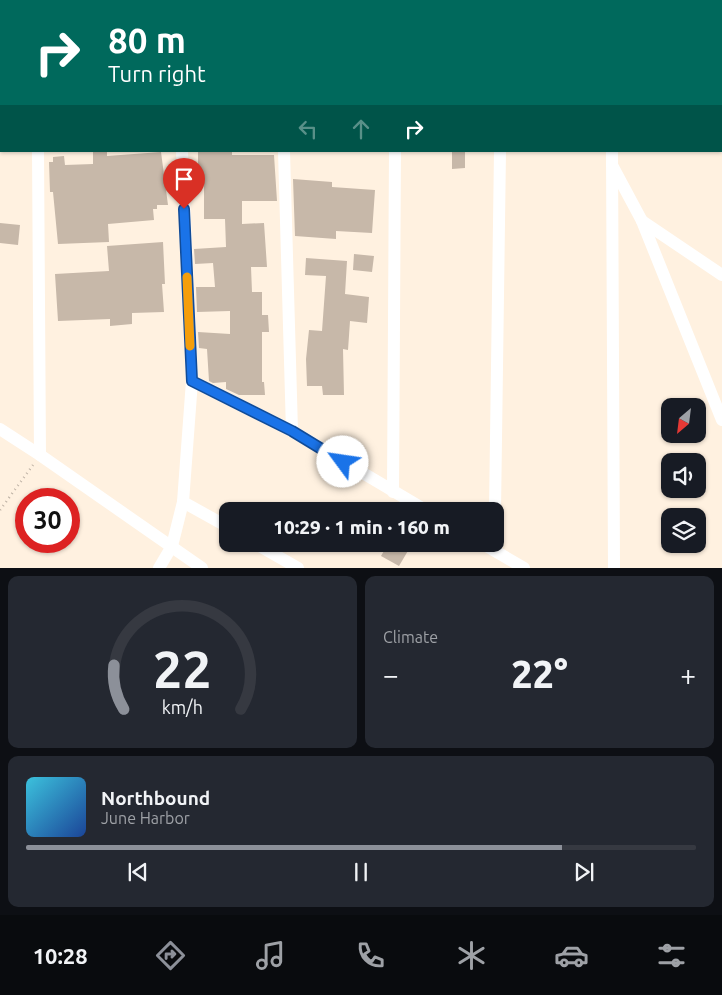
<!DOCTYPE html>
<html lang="en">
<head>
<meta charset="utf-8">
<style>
  :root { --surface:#171b24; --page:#242831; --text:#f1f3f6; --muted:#9ea1a6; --line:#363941; --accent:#8c9099 }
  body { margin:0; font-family:Ubuntu,sans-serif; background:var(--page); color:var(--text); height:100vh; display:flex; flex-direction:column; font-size:19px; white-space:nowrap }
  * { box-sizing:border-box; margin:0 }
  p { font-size:16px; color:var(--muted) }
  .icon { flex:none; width:28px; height:28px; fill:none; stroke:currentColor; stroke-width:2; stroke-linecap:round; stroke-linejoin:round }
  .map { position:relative; height:568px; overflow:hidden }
  .side { display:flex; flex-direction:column; gap:8px; padding:8px; background:#0d0f14; flex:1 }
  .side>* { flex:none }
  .guide { position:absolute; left:0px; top:0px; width:722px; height:152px; box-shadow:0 1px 4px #0004; background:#00695c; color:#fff; overflow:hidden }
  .needle { width:32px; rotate:208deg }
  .buttons { position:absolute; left:661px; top:398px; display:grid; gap:10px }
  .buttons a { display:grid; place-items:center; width:45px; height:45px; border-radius:10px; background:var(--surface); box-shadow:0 1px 4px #0004; font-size:25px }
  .speed { position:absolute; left:15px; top:488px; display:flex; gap:10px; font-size:25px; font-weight:700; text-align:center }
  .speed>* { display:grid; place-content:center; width:65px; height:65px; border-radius:50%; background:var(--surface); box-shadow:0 1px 4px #0004; line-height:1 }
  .speed .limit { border:8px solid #d22; background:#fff; color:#111 }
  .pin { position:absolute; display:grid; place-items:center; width:42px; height:42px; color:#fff; margin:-51px -21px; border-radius:50% 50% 50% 0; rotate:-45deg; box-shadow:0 0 5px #0007 }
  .pin .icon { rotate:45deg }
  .me { position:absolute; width:55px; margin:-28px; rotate:301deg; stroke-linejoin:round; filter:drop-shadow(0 0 4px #0008) }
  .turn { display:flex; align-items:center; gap:18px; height:105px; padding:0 25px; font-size:22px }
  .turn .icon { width:65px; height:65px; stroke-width:2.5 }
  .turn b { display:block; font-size:35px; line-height:42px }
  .lanes { display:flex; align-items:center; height:48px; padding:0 25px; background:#0003; justify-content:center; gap:25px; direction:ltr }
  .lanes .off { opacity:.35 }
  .big { font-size:38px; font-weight:800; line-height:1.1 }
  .side .widget { flex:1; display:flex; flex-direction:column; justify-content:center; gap:8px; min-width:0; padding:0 18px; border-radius:10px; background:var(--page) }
  .side .dial { align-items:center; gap:0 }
  .dial svg { height:130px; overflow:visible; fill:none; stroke:var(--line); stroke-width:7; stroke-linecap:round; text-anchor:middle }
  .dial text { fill:var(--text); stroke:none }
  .song { display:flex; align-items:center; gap:15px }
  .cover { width:60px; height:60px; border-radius:8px; background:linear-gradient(135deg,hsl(190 70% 55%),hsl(220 70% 35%)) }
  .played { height:5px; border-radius:2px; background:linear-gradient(90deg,var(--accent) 80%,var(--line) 80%) }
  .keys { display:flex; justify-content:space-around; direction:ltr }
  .heat { display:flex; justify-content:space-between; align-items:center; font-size:28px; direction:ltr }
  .side .tiles { flex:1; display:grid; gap:8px; grid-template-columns:1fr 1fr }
  .widget:last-child { grid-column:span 2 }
  .trip { position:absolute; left:219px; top:502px; width:285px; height:50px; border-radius:10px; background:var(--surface); box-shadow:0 1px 4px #0004; font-weight:800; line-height:50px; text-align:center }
  .tabs { display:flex; height:80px; justify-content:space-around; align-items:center; background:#090b0e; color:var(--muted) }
  .tabs .icon { width:35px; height:35px }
  .tabs .selected { color:var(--accent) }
  .tabs b { font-size:22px; color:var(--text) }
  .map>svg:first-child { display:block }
  .building { fill:#c7b8a9 }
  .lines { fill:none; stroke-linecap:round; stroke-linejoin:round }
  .path { stroke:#bdb1a4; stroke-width:2.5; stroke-dasharray:1 4; stroke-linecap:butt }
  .street { stroke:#fff; stroke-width:12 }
  .route-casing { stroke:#114b97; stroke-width:12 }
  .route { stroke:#1a73e8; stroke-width:9 }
  .slow { stroke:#f59e0b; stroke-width:9 }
</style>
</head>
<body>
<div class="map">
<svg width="722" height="568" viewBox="0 0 722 568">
  <rect width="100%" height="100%" fill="#fff1e0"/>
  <g class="building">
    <path d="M93,151H107V156L161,152L168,205H157V209H153L154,220L108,224L109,242L58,244L53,192H50L49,162H53V157L64,156L65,165L93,164Z"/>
    <path d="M198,151H232V155H274L277,201H242V224L264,223L267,267H251L252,292H262V315H268L269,332H262V382H264L265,395H239L226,389V382L213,383L209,381L207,349L199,348L198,332L230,334V311L197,312L196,287H215L213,263L195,264L194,249L226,247L225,219H204V177H191V165H198Z"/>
    <path d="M452,151H465V168L452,169Z"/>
    <path d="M293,179L332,182V187L375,190L372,233L336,231V239L295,236Z"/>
    <path d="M0,223L20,225L18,245L0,243Z"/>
    <path d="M163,242L165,284H162L164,312L132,313V324L110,326V319L58,321L55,274L109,271L107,246Z"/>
    <path d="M354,254L374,256L372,272L353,270Z"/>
    <path d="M306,258L347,261L345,294L369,297L367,323L350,321L348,350L343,349L344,395H323L322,386H307L306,359L309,330L322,331L326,276L305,275Z"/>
    <path d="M388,544H412L399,566L381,556Z"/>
  </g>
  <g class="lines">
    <path class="path" d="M0,510L33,465"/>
    <g class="street">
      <path d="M30,0V1"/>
      <path d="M175,0L176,1"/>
      <path d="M280,0V1"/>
      <path d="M671,0L673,1"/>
      <path d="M502,1V0"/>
      <path d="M651,1V0"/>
      <path d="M721,34H722"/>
      <path d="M0,66L1,67"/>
      <path d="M721,145L722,146"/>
      <path d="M38,151L40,455"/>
      <path d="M284,151L292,431"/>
      <path d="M612,151L614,568"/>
      <path d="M612,165L642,221L722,420"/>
      <path d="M642,221L722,275"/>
      <path d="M192,381L292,431L427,511"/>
      <path d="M0,429L40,455L202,568"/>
      <path d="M393,492L395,151"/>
      <path d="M183,502L228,527"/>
      <path d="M495,511L500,151"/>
      <path d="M256,544L298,568"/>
      <path d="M483,544L524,568"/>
      <path d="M159,568L172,546L183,502L192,381L182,151"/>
    </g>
  </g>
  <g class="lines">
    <defs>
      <path id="route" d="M184,209L192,381L292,431L343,462"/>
    </defs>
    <use href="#route" class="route-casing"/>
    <use href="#route" class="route"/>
    <path class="slow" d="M187,277L190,346"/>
  </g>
</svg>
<div class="buttons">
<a><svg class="needle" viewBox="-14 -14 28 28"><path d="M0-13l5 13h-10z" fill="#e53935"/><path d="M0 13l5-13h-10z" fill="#9ea1a6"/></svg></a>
<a><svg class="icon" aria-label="sound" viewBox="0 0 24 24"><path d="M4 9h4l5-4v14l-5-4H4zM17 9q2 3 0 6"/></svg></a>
<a><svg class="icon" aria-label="layers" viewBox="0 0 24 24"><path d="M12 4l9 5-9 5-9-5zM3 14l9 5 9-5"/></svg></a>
</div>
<div class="speed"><div class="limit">30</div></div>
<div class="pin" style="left:184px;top:209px;background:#d93025"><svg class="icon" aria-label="arrive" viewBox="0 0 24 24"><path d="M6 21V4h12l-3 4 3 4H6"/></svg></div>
<svg class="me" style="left:343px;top:462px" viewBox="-20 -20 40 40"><circle r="19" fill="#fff"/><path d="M0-13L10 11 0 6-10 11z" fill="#1a73e8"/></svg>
<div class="trip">10:29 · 1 min · 160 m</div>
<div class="guide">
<div class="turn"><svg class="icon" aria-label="right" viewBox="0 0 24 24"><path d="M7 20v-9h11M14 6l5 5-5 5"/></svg><div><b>80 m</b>Turn right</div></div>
<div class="lanes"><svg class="icon off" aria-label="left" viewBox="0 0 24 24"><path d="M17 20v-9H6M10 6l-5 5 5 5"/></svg><svg class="icon off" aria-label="ahead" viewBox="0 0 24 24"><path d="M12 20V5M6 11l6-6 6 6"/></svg><svg class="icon" aria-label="right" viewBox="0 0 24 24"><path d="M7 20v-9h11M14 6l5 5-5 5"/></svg></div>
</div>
</div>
<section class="side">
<div class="tiles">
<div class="widget dial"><svg viewBox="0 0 100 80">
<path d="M14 69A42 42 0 1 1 86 69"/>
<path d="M14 69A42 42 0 0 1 8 42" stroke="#8c9099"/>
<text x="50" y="56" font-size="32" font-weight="700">22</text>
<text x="50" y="72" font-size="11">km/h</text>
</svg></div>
<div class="widget"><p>Climate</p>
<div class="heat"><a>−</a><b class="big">22°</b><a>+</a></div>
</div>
<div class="widget">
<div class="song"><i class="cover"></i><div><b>Northbound</b><p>June Harbor</p></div></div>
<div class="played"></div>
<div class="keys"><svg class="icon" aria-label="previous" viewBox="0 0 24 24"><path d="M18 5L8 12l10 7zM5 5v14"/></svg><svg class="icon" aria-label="pause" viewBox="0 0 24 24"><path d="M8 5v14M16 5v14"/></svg><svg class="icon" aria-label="next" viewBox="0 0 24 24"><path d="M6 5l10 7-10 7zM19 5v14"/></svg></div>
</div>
</div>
</section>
<nav class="tabs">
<b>10:28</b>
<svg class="icon selected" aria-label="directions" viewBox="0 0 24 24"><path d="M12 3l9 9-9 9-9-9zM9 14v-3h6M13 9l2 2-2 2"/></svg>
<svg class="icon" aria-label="music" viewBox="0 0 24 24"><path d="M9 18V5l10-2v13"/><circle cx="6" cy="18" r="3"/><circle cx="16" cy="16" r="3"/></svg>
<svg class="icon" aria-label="phone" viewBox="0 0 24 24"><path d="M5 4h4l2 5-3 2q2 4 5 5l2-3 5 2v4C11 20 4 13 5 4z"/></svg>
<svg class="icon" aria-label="climate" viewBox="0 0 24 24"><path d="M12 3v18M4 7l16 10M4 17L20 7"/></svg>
<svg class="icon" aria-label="car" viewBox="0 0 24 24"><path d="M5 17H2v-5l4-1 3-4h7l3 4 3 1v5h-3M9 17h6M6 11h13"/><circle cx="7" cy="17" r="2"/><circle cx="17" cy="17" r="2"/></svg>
<svg class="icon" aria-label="filters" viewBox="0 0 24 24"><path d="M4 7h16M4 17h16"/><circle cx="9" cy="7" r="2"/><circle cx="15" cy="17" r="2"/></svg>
</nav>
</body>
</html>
